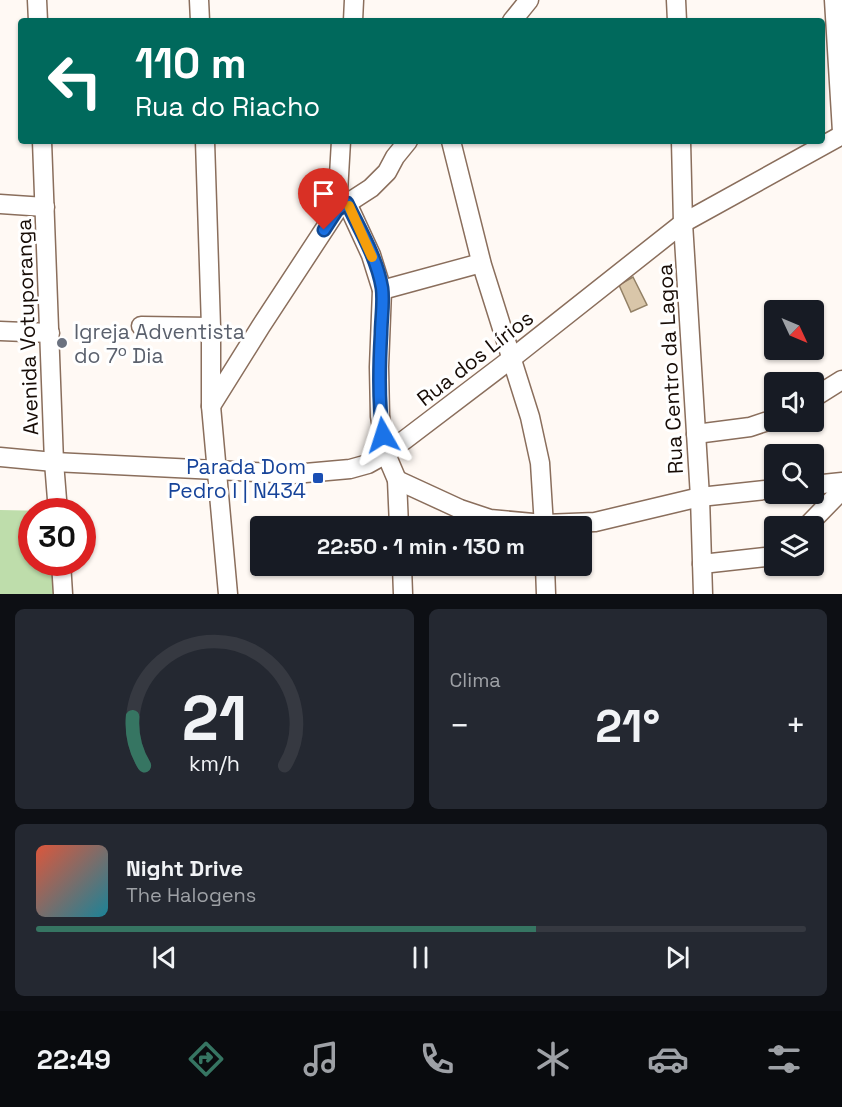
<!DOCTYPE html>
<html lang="pt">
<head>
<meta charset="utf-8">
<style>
  :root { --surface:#171b24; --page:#242831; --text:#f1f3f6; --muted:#9ea1a6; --line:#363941; --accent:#367562 }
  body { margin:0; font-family:"Space Grotesk",sans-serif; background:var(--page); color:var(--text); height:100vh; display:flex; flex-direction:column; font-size:22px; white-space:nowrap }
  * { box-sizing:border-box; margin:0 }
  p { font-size:20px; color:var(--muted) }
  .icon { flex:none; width:33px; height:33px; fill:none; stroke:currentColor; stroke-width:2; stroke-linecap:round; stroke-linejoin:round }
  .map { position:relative; height:594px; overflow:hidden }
  .side { display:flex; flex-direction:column; gap:15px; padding:15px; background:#0d0f14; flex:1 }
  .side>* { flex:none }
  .top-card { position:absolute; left:18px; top:18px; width:807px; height:126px; border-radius:6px; box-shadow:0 2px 4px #0004; background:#00695c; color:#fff; overflow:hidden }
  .needle { width:39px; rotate:134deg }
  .buttons { position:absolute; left:764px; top:300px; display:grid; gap:12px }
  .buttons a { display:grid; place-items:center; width:60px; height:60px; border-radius:6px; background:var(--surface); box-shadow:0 2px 4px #0004; font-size:30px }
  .speed { position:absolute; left:18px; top:498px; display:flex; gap:12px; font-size:30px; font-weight:700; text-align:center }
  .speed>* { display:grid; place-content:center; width:78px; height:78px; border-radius:50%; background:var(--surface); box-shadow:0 2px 4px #0004; line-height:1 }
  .speed .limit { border:9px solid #d22; background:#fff; color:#111 }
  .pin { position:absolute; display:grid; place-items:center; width:51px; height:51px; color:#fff; margin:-62px -26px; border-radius:50% 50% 50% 0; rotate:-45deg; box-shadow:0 0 6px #0007 }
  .pin .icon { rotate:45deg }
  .me { position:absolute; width:66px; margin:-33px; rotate:354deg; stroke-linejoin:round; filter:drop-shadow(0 0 4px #0008) }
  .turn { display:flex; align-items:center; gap:21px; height:126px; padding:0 18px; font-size:27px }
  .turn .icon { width:78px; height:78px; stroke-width:2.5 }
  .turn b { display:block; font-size:42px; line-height:51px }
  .big { font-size:45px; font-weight:600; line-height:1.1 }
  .side .widget { flex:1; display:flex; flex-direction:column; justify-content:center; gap:9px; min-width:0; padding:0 21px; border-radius:9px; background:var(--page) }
  .side .dial { align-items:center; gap:0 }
  .dial svg { height:156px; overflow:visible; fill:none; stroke:var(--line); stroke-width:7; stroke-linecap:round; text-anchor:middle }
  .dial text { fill:var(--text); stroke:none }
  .song { display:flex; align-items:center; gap:18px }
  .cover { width:72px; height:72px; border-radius:9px; background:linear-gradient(135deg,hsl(10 70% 55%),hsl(190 70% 35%)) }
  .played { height:6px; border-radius:3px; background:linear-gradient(90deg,var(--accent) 65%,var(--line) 65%) }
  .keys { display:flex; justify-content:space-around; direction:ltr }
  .heat { display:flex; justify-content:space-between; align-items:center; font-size:33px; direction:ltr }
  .side .tiles { flex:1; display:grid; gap:15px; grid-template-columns:1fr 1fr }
  .widget:last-child { grid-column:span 2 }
  .trip { position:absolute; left:250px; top:516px; width:342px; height:60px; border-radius:6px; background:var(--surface); box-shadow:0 2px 4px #0004; font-weight:600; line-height:60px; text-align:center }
  .tab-bar { display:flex; height:96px; justify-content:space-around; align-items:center; background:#090b0e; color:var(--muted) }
  .tab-bar .icon { width:42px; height:42px }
  .tab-bar .on { color:var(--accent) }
  .tab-bar b { font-size:27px; color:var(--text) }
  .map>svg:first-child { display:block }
  .green { fill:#beddab }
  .building { fill:#d9c6a9; stroke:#938166; stroke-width:1.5 }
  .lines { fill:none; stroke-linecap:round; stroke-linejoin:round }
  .minor-casing { stroke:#8a6e5c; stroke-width:21 }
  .minor { stroke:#fff; stroke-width:18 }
  .route-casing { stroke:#114b97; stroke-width:15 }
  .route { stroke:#1a73e8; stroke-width:10 }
  .slow { stroke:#f59e0b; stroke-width:10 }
  .worship-dot { fill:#6b7280; stroke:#fff; stroke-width:2 }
  .transit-dot { fill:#1a4fb4; stroke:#fff; stroke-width:2 }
  .labels { text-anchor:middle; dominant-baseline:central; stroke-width:6; stroke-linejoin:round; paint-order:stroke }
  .street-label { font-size:21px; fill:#170c06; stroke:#fff }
  .worship-label { font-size:21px; fill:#5b616d; stroke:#fff; text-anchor:start }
  .transit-label { font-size:21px; fill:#164399; stroke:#fff; text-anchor:end }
</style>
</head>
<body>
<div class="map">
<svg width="842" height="594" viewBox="0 0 842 594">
  <rect width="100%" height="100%" fill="#fff9f4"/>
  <path class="green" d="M0,510L52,511L32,512V562L54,563L55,594H0Z"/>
  <path class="building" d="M633,277L647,305L631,312L619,285Z"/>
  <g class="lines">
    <defs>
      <g id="minor">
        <path d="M37,0L38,21"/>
        <path d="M199,0L200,21"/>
        <path d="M676,0L677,21"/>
        <path d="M834,0L842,132"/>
        <path d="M353,21L354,0"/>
        <path d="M512,21L529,0"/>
        <path d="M42,141L54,462L58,512"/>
        <path d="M205,141L211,327V406L228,594"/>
        <path d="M451,141L482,265L530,417L540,463L544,526"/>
        <path d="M681,141L683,223L700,497L703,594"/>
        <path d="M347,203L371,255L382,290L379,367L380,416L386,454L397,480L399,526"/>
        <path d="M0,204L45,207"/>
        <path d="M337,210L341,141"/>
        <path d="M382,290L481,263"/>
        <path d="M141,326L211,327"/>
        <path d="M0,331L50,333"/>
        <path d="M813,398L842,380"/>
        <path d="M211,406L261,326L337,210L371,188L387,172L395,157L408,141"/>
        <path d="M696,434L750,427L774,419"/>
        <path d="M0,457L54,462L294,474L350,469L368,464L386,454L511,359L683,223L842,135"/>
        <path d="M397,480L460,509L490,519L544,524L595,522L700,497L774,489"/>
        <path d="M813,485L842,482"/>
        <path d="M807,526L842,490"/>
        <path d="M61,562L63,594"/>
        <path d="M702,564L774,556"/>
        <path d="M402,566L403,594"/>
        <path d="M545,566L546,594"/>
      </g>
    </defs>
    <use href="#minor" class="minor-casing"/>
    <use href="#minor" class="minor"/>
  </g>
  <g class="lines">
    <defs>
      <path id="route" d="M324,230L337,210L347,203C360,230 377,258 382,288C384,302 381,320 381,334C379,368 378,402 383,435"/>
    </defs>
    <use href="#route" class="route-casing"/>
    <use href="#route" class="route"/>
    <path class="slow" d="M349,206L372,257"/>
  </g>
  <circle class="worship-dot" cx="62" cy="343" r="6"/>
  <rect class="transit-dot" x="312" y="472" width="12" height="12" rx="3"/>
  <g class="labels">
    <g class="street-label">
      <text transform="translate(27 327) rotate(-92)">Avenida Votuporanga</text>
      <text transform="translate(475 358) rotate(-38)">Rua dos Lírios</text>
      <text transform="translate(670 369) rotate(-93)">Rua Centro da Lagoa</text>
    </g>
    <g class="worship-label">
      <text x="74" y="331">Igreja Adventista<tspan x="74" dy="24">do 7º Dia</tspan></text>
    </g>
    <g class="transit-label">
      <text x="306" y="466">Parada Dom<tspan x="306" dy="24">Pedro I | N434</tspan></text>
    </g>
  </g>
</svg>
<div class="buttons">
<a><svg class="needle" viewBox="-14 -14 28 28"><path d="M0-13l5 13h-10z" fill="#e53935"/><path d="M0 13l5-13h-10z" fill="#9ea1a6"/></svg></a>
<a><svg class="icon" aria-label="sound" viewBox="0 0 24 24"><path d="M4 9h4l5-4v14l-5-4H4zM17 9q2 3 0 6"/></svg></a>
<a><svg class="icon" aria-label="search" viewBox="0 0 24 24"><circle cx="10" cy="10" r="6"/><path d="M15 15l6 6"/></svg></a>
<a><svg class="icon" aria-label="layers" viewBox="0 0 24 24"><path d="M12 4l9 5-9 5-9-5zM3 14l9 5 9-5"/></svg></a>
</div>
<div class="speed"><div class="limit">30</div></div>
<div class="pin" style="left:324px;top:230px;background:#d93025"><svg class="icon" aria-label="arrive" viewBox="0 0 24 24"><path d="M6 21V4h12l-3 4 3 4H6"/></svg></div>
<svg class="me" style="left:383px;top:435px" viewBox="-20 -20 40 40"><path d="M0-17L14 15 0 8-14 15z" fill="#1a73e8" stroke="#fff" stroke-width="4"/></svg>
<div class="trip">22:50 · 1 min · 130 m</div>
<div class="top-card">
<div class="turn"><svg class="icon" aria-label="left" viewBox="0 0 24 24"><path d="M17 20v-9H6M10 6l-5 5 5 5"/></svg><div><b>110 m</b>Rua do Riacho</div></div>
</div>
</div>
<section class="side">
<div class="tiles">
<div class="widget dial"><svg viewBox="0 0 100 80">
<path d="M14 69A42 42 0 1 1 86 69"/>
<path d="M14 69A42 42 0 0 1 8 44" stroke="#367562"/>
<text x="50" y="56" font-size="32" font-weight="700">21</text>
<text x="50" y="72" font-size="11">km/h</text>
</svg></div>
<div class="widget"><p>Clima</p>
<div class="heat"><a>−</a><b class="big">21°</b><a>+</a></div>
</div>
<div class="widget">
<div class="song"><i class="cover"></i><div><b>Night Drive</b><p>The Halogens</p></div></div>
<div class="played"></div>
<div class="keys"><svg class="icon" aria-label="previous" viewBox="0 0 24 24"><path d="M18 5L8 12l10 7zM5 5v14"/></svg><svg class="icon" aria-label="pause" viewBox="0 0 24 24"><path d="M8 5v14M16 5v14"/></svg><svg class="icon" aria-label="next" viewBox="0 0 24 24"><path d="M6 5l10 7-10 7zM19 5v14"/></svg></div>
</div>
</div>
</section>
<nav class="tab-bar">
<b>22:49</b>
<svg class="icon on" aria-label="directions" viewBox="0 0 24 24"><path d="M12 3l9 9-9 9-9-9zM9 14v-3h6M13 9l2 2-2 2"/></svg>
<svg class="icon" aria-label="music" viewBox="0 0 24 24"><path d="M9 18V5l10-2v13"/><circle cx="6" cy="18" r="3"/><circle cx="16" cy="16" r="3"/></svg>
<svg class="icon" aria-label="phone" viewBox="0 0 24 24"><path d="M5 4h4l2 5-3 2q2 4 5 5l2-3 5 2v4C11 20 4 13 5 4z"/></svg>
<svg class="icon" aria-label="climate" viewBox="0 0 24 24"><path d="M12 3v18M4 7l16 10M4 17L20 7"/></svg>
<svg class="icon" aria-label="car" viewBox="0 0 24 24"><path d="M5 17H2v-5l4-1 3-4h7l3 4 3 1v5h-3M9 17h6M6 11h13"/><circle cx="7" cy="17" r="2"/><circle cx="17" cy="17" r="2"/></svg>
<svg class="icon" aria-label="filters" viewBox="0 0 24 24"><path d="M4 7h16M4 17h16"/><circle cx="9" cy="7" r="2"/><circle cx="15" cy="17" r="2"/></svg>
</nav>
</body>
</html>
